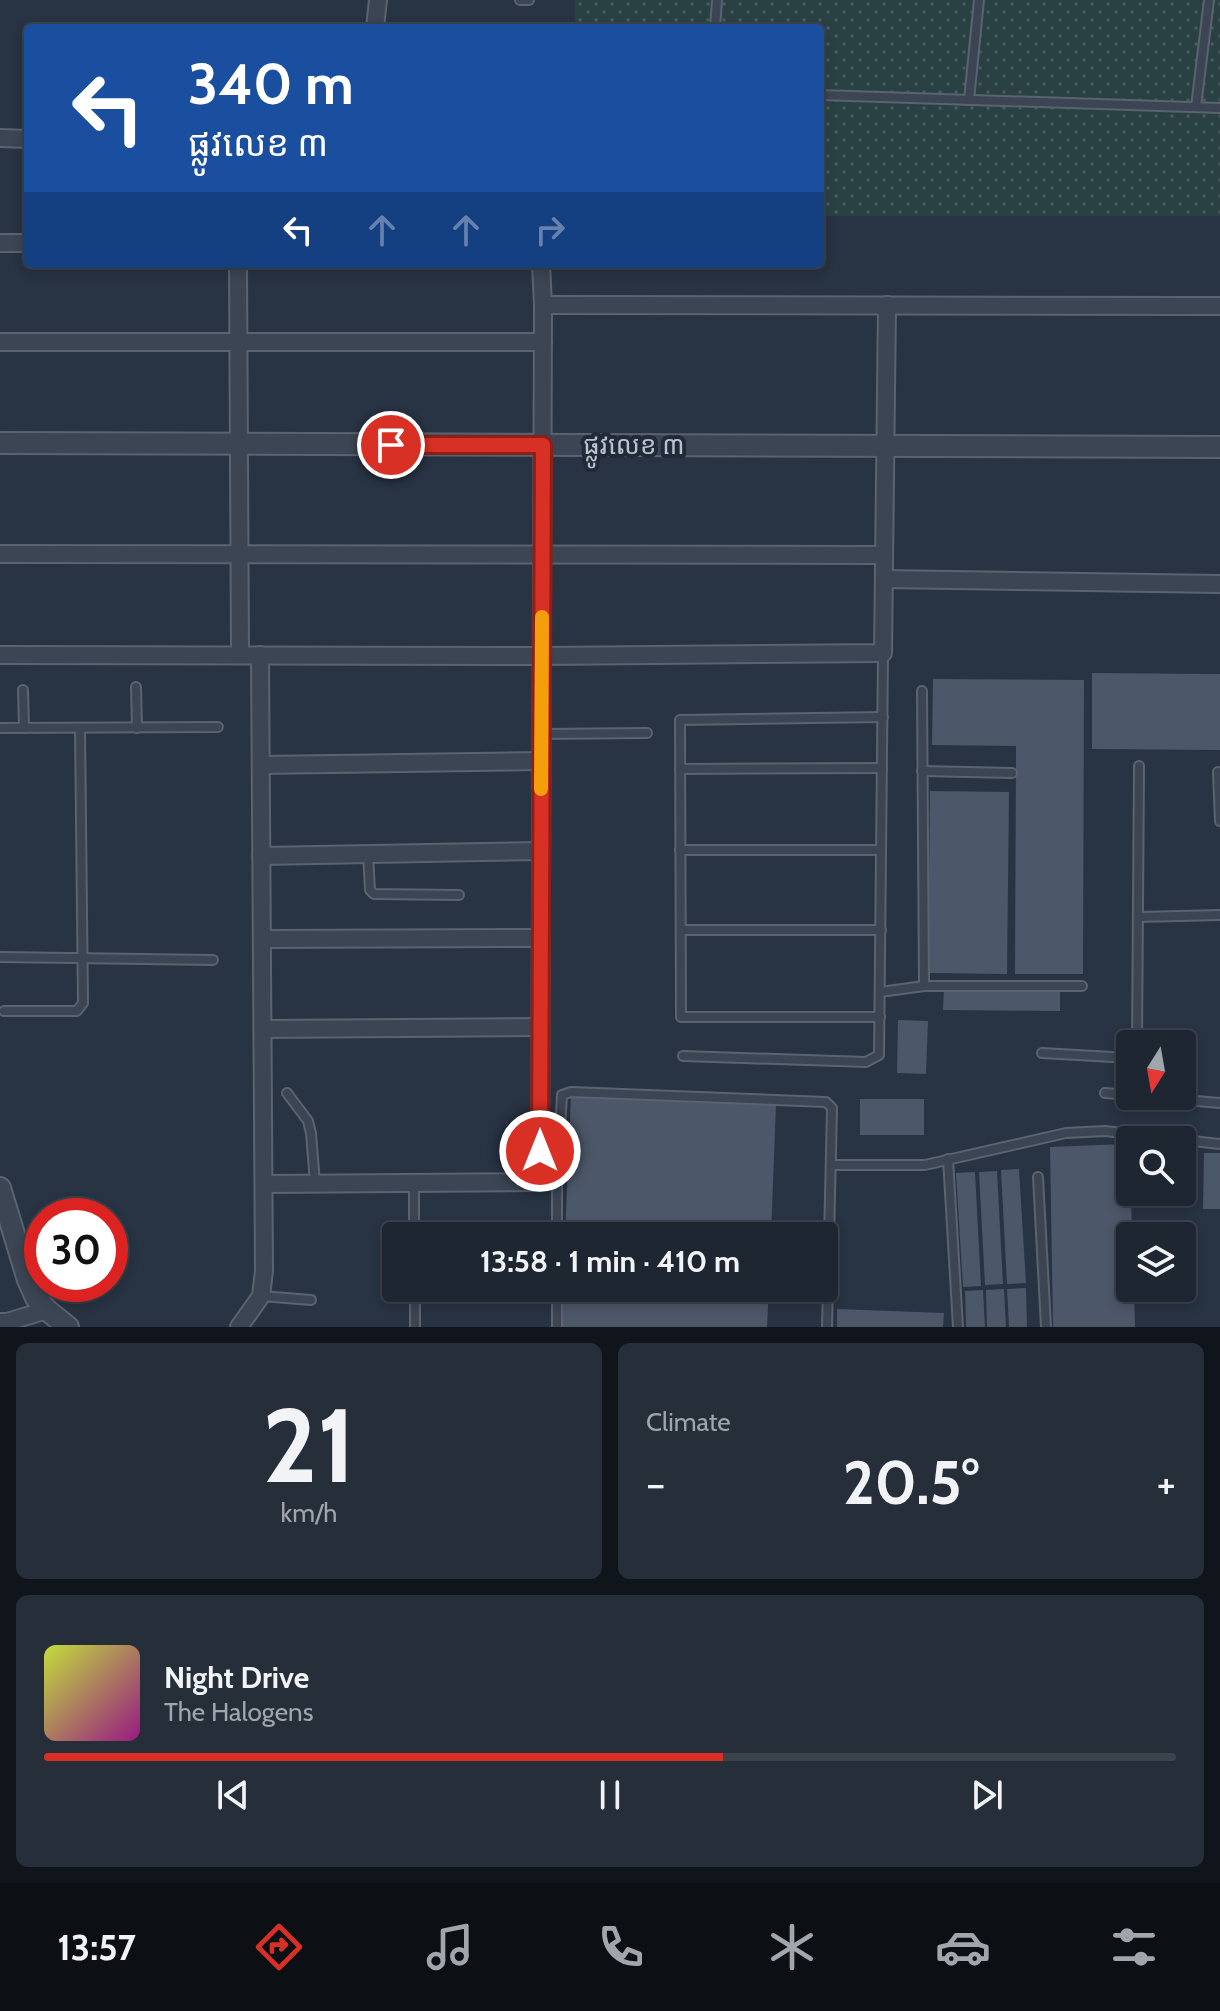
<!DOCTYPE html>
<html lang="en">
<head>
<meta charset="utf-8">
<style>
  :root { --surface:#1e2632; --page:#262e3a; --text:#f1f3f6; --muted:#a1a5ac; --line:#3c434d; --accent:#d93025 }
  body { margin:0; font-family:Cabin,"Noto Sans Khmer",sans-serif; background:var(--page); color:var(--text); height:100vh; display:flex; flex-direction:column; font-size:30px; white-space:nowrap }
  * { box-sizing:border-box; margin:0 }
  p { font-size:26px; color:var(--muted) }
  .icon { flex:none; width:44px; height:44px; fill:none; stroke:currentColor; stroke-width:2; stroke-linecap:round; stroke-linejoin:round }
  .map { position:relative; height:1327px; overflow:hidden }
  .panel { display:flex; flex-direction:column; gap:16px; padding:16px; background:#10151c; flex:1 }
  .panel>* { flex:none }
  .guide { position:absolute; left:24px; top:24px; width:800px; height:244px; border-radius:8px; box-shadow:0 4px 12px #0003,0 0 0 2px var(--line); background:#1a4fa0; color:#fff; overflow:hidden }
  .needle { width:52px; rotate:191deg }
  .controls { position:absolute; left:1116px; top:1030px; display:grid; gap:16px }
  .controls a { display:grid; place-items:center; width:80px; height:80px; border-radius:8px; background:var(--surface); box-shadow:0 4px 12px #0003,0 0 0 2px var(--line); font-size:40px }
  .speed { position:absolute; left:24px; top:1198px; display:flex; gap:16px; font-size:40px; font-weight:700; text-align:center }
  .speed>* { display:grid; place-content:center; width:104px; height:104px; border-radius:50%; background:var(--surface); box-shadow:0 4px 12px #0003,0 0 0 2px var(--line); line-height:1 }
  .speed .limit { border:12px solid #d22; background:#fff; color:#111 }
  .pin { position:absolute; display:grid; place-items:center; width:68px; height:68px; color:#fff; margin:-34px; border:4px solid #fff; border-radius:50%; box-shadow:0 2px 8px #0007 }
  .me { position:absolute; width:88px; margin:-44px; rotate:0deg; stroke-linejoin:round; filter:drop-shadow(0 0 6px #0008) }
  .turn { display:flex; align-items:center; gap:28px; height:168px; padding:0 32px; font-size:36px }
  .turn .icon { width:104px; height:104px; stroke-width:2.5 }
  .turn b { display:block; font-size:56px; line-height:68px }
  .lanes { display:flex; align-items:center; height:76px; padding:0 32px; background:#0003; justify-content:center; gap:40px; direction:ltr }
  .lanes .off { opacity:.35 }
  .big { font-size:60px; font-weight:700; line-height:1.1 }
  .panel .tile { flex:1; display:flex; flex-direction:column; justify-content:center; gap:12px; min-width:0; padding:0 28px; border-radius:12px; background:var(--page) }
  .panel .dial { align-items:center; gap:0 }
  .dial b { font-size:104px; line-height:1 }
  .song { display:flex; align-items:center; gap:24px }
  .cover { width:96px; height:96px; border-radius:12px; background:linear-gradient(135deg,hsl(70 70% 55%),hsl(310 70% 35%)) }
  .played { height:8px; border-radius:4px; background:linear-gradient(90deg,var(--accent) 60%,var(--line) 60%) }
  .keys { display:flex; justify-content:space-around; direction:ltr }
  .heat { display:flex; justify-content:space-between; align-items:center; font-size:44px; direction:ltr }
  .panel .tiles { flex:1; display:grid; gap:16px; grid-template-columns:1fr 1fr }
  .tile:last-child { grid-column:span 2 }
  .trip { position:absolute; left:382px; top:1222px; width:456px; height:80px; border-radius:8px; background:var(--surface); box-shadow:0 4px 12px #0003,0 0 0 2px var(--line); font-weight:700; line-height:80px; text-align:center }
  .dock { display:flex; height:128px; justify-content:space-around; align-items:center; background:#0c0f14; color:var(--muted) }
  .dock .icon { width:56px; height:56px }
  .dock .on { color:var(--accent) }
  .dock b { font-size:36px; color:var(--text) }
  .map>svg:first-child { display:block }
  .grass { fill:url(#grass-dots) }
  .building { fill:#4c5769 }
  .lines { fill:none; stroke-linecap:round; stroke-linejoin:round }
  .service-casing { stroke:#5b6370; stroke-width:12 }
  .minor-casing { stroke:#5b6370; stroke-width:20 }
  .tertiary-casing { stroke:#5b6370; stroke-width:24 }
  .service { stroke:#3c4553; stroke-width:8 }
  .minor { stroke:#3c4553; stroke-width:16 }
  .tertiary { stroke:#3c4553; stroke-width:20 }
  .route-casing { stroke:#8d1f18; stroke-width:20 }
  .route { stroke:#d93025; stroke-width:14 }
  .slow { stroke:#f59e0b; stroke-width:14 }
  .labels { text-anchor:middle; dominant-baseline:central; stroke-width:8; stroke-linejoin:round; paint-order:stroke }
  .street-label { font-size:26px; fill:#bac1cc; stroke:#212a38 }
</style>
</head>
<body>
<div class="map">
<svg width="1220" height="1327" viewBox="0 0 1220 1327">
  <defs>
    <pattern id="grass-dots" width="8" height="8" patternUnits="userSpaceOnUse" patternTransform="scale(2)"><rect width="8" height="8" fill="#2a4144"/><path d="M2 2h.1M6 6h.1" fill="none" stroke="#475b5e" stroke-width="1.8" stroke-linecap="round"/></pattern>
  </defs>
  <rect width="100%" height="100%" fill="#283343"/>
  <path class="grass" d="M575,0H1220V216H820V28H575Z"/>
  <g class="building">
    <path d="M1092,673L1220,674V750L1092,749Z"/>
    <path d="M933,679L1084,680L1083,974H1015L1016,746L932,745Z"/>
    <path d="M930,791L1009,792L1007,974L928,973Z"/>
    <path d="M944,988L1060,989V1011L943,1010Z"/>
    <path d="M898,1020L928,1021L926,1074L897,1073Z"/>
    <path d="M571,1095L776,1104L771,1236H565Z"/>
    <rect x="860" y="1099" width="64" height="36"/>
    <path d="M1124,1144L1125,1193H1131L1132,1236H1130V1288H1134L1135,1327H1053L1050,1147Z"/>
    <path d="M1204,1153H1220V1209H1203Z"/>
    <path d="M1019,1169L1026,1283L1007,1284L1001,1170Z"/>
    <path d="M997,1171L1003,1284L985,1285L979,1172Z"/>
    <path d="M975,1172L981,1286L963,1287L956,1173Z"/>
    <path d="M563,1288H769L767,1327H562Z"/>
    <path d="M1026,1288L1027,1327H1009L1007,1289Z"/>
    <path d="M1004,1289L1006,1327H987L986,1290Z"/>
    <path d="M983,1290L985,1327H966L965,1291Z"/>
    <path d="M837,1309L944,1313L943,1327H837Z"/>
  </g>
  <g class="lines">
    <defs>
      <g id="service">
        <path d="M520,0H529"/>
        <path d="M715,28L717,0"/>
        <path d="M820,95L1220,108"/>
        <path d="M969,100L979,0"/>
        <path d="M1196,107L1209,0"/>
        <path d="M136,687L137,728"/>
        <path d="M23,690L24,728"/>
        <path d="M922,691L924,986"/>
        <path d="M0,728L218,727"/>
        <path d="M542,734L647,733"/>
        <path d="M680,769L882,768"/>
        <path d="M922,771L1012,773"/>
        <path d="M1218,772L1220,821"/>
        <path d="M680,850H881"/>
        <path d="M368,854L370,890L374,894L459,895"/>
        <path d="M1138,917L1220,915"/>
        <path d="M681,930H881"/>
        <path d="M0,957L213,960"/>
        <path d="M880,992L924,986H1082"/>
        <path d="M4,1011H77L83,1003L80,728"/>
        <path d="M880,1017H681L680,720L883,717"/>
        <path d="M1137,1044L1139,766"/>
        <path d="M1042,1053L1130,1058"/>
        <path d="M683,1056L866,1062L879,1055L883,653"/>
        <path d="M287,1093L308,1121L311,1133L315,1183"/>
        <path d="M1105,1093L1130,1095"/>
        <path d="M1136,1096L1220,1103"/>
        <path d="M948,1159L958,1327"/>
        <path d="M832,1165H925L1066,1133L1105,1131L1220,1144"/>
        <path d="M1038,1177L1046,1327"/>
        <path d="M540,1182H557L562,1095L571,1092L826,1102L832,1108L827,1327"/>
        <path d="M414,1183V1236"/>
        <path d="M557,1236V1182"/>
        <path d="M415,1288V1327"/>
        <path d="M261,1296L311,1300"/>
        <path d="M557,1327V1288"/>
      </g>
      <g id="minor">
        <path d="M375,28L378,0"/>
        <path d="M0,138L28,139"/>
        <path d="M0,243H28"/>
        <path d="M238,264L240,655"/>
        <path d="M543,305L1220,306"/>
        <path d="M0,342H543"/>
        <path d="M0,554L884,555"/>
        <path d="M884,579L1220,584"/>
        <path d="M0,655L542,656L883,653L887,305"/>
        <path d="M261,765L541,761"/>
        <path d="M261,856L541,851"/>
        <path d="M262,939L541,938"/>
        <path d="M263,1029L540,1027"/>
        <path d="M264,1184L540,1182L543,305L541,264"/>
        <path d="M0,1322H7L47,1310"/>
        <path d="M239,1327L261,1296L264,1271L260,655"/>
      </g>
      <g id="tertiary">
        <path d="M0,443L1220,447"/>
        <path d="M0,1188L28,1280L36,1298L47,1310L68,1327"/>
      </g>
    </defs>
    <use href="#service" class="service-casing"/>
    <use href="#minor" class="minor-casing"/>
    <use href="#tertiary" class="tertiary-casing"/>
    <use href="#service" class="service"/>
    <use href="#minor" class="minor"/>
    <use href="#tertiary" class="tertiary"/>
  </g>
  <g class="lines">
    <defs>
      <path id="route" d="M391,445H543L540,1151"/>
    </defs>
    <use href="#route" class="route-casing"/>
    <use href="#route" class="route"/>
    <path class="slow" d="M541,789L542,617"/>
  </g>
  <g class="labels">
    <g class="street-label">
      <text x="634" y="445">ផ្លូវលេខ ៣</text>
    </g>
  </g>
</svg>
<div class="controls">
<a><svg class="needle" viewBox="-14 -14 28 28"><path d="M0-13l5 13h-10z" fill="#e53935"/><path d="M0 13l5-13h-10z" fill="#a1a5ac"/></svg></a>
<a><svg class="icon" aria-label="search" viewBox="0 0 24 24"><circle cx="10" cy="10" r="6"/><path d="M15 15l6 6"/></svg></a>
<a><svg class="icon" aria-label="layers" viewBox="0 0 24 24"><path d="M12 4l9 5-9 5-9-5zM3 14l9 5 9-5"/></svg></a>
</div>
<div class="speed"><div class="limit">30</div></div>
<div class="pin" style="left:391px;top:445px;background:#d93025"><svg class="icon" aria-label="arrive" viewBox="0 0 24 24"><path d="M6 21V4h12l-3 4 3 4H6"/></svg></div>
<svg class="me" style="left:540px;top:1151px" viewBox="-20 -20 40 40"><circle r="17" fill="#d93025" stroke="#fff" stroke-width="3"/><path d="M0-11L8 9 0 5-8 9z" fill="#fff"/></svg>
<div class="trip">13:58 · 1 min · 410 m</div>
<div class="guide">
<div class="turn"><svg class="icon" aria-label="left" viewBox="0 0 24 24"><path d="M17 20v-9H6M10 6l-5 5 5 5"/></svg><div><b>340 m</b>ផ្លូវលេខ ៣</div></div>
<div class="lanes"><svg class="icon" aria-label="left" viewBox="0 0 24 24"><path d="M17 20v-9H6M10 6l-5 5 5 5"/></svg><svg class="icon off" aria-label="ahead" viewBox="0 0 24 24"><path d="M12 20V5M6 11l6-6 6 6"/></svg><svg class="icon off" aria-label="ahead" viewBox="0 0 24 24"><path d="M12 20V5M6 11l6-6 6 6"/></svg><svg class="icon off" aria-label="right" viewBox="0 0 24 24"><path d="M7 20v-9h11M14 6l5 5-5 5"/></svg></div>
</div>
</div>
<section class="panel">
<div class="tiles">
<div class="tile dial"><b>21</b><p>km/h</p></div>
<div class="tile"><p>Climate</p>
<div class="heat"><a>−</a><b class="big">20.5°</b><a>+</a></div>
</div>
<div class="tile">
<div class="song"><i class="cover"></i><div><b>Night Drive</b><p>The Halogens</p></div></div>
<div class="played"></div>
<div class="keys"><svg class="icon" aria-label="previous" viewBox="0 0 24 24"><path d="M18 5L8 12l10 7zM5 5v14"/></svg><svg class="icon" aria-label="pause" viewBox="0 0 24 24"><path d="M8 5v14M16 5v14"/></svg><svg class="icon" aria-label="next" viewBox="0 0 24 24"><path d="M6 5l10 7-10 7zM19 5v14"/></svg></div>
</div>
</div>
</section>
<nav class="dock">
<b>13:57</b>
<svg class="icon on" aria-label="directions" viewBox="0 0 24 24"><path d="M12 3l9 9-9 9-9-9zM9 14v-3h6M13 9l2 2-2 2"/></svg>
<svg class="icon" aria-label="music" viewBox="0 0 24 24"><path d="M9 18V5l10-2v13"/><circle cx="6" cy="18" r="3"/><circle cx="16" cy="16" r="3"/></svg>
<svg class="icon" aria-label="phone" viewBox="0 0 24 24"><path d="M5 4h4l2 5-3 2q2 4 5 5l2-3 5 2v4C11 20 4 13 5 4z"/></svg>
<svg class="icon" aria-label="climate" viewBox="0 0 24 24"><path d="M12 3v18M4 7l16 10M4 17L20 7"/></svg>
<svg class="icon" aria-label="car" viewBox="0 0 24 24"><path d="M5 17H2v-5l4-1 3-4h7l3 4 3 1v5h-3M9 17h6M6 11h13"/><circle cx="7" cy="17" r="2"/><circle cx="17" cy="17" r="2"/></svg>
<svg class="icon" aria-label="filters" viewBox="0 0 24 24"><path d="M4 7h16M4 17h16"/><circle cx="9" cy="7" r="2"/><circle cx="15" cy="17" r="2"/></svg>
</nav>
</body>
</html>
